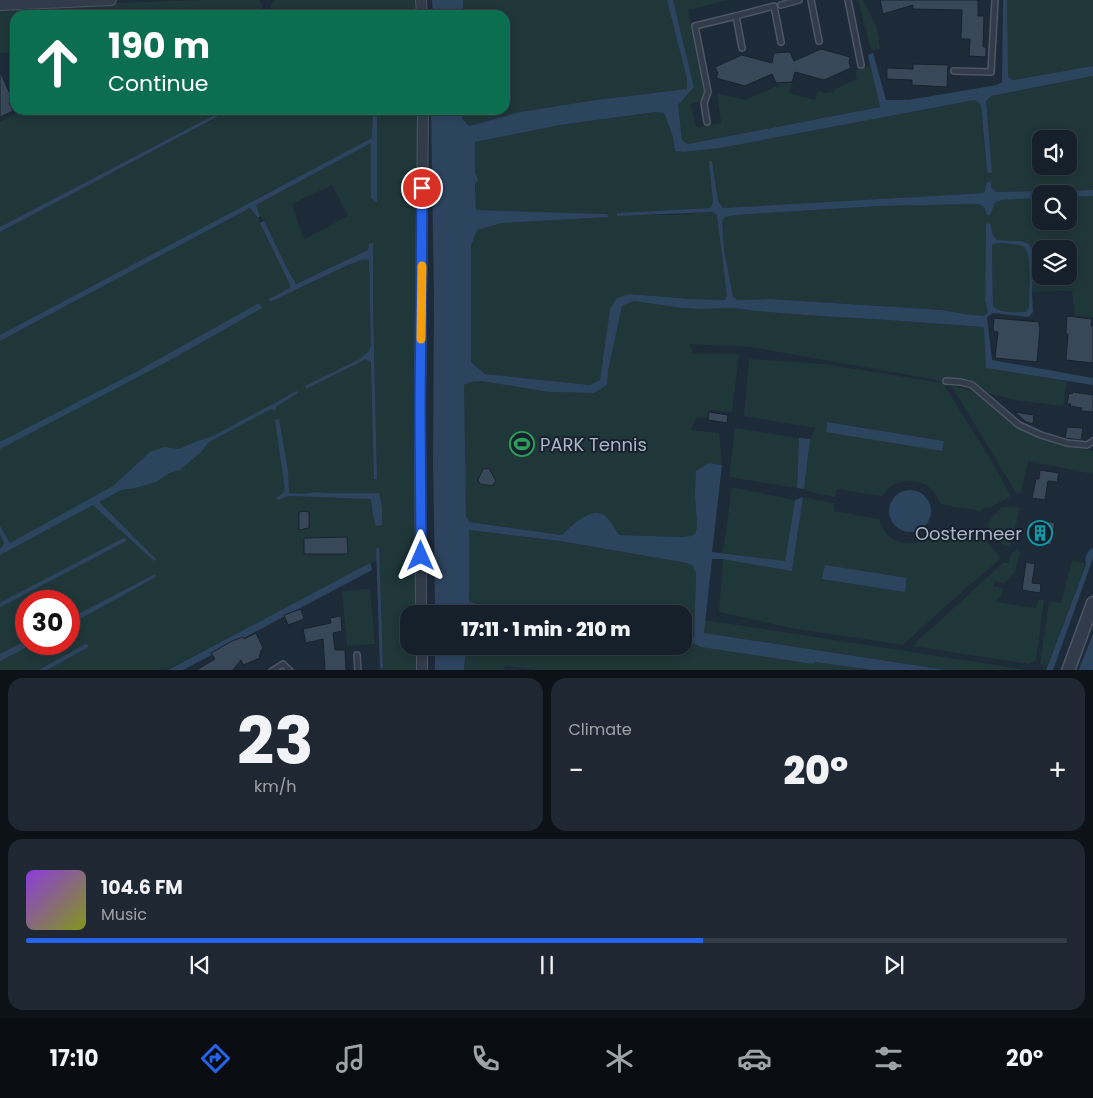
<!DOCTYPE html>
<html lang="en">
<head>
<meta charset="utf-8">
<style>
  :root { --surface:#16202a; --page:#1f2832; --text:#f1f3f6; --muted:#9ea3a8; --line:#353e47; --accent:#2563eb }
  body { margin:0; font-family:Poppins,sans-serif; background:var(--page); color:var(--text); height:100vh; display:flex; flex-direction:column; font-size:19px; white-space:nowrap }
  * { box-sizing:border-box; margin:0 }
  p { font-size:16px; color:var(--muted) }
  .icon { flex:none; width:28px; height:28px; fill:none; stroke:currentColor; stroke-width:2; stroke-linecap:round; stroke-linejoin:round }
  .map { position:relative; height:670px; overflow:hidden }
  .panel { display:flex; flex-direction:column; gap:8px; padding:8px; background:#0c1217; flex:1 }
  .panel>* { flex:none }
  .banner { position:absolute; left:10px; top:10px; width:500px; height:105px; border-radius:15px; box-shadow:0 2px 8px #0003,0 0 0 1px var(--line); background:#0b6e4f; color:#fff; overflow:hidden }
  .fabs { position:absolute; left:1032px; top:130px; display:grid; gap:10px }
  .fabs a { display:grid; place-items:center; width:45px; height:45px; border-radius:10px; background:var(--surface); box-shadow:0 2px 8px #0003,0 0 0 1px var(--line); font-size:25px }
  .speed { position:absolute; left:15px; top:590px; display:flex; gap:10px; font-size:25px; font-weight:700; text-align:center }
  .speed>* { display:grid; place-content:center; width:65px; height:65px; border-radius:50%; background:var(--surface); box-shadow:0 2px 8px #0003,0 0 0 1px var(--line); line-height:1 }
  .speed .limit { border:8px solid #d22; background:#fff; color:#111 }
  .pin { position:absolute; display:grid; place-items:center; width:42px; height:42px; color:#fff; margin:-21px; border:2px solid #fff; border-radius:50%; box-shadow:0 1px 5px #0007 }
  .me { position:absolute; width:55px; margin:-28px; rotate:0deg; stroke-linejoin:round; filter:drop-shadow(0 0 4px #0008) }
  .turn { display:flex; align-items:center; gap:18px; height:105px; padding:0 15px; font-size:22px }
  .turn .icon { width:65px; height:65px; stroke-width:2.5 }
  .turn b { display:block; font-size:35px; line-height:42px }
  .big { font-size:38px; font-weight:800; line-height:1.1 }
  .panel .widget { flex:1; display:flex; flex-direction:column; justify-content:center; gap:8px; min-width:0; padding:0 18px; border-radius:15px; background:var(--page) }
  .panel .dial { align-items:center; gap:0 }
  .dial b { font-size:65px; line-height:1 }
  .song { display:flex; align-items:center; gap:15px }
  .cover { width:60px; height:60px; border-radius:8px; background:linear-gradient(135deg,hsl(270 70% 55%),hsl(70 70% 35%)) }
  .played { height:5px; border-radius:2px; background:linear-gradient(90deg,var(--accent) 65%,var(--line) 65%) }
  .keys { display:flex; justify-content:space-around; direction:ltr }
  .heat { display:flex; justify-content:space-between; align-items:center; font-size:28px; direction:ltr }
  .panel .tiles { flex:1; display:grid; gap:8px; grid-template-columns:1fr 1fr }
  .widget:last-child { grid-column:span 2 }
  .trip { position:absolute; left:400px; top:605px; width:292px; height:50px; border-radius:15px; background:var(--surface); box-shadow:0 2px 8px #0003,0 0 0 1px var(--line); font-weight:800; line-height:50px; text-align:center }
  .dock { display:flex; height:80px; justify-content:space-around; align-items:center; background:#090d11; color:var(--muted) }
  .dock .icon { width:35px; height:35px }
  .dock .selected { color:var(--accent) }
  .dock b { font-size:22px; color:var(--text) }
  .map>svg:first-child { display:block }
  .green { fill:#1f3739; fill-rule:evenodd }
  .water { fill:#2d445f; fill-rule:evenodd }
  .lines { fill:none; stroke-linecap:round; stroke-linejoin:round }
  .stream { stroke:#2d445f; stroke-width:4 }
  .building { fill:#394859; stroke:#19222f }
  .service-casing { stroke:#4c5664; stroke-width:8 }
  .minor-casing { stroke:#4c5664; stroke-width:12 }
  .tertiary-casing { stroke:#4c5664; stroke-width:15 }
  .service { stroke:#313b49; stroke-width:5 }
  .minor { stroke:#313b49; stroke-width:10 }
  .tertiary { stroke:#313b49; stroke-width:12 }
  .route-casing { stroke:#184099; stroke-width:12 }
  .route { stroke:#2563eb; stroke-width:9 }
  .slow { stroke:#f59e0b; stroke-width:9 }
  .labels { text-anchor:middle; dominant-baseline:central; stroke-width:4; stroke-linejoin:round; paint-order:stroke }
  .poi-label { font-size:18px; fill:#abb6c6; stroke:#17202d; text-anchor:start }
</style>
</head>
<body>
<div class="map">
<svg width="1093" height="671" viewBox="0 0 1093 671">
  <rect width="100%" height="100%" fill="#1d2a38"/>
  <g class="green">
    <path d="M204,0H259L262,5L263,15H15V52L0,53V7Z"/>
    <path d="M275,0H416L417,15H270L271,4Z"/>
    <path d="M463,0H667L687,79L688,89L596,100L520,112L469,126L462,118V110H505V15H463Z"/>
    <path d="M673,0H729L688,10L704,94L699,102L691,104L696,127L721,123L717,93L745,100L774,87H779V83H792L789,93L815,100L818,91L824,93L834,92L835,89L857,79L855,70L871,66L880,107L688,144L682,140L678,105L694,87Z"/>
    <path d="M858,0H863L877,28L880,49L871,50Z"/>
    <path d="M1003,0H1093V66L1013,80L1007,77Z"/>
    <path d="M1093,76V190L996,192L991,187V181L987,182L984,193L723,208L718,201L712,161H710L713,203L710,208L617,213V215H673L713,212L717,215L728,295L725,300L690,299L630,294L610,309L600,381L590,385L485,374L470,362L471,246L477,230L502,223L608,217L607,214L476,210L474,142L560,125L655,112L664,113L673,137L675,150L684,152L710,149L975,100L981,105L986,167L989,141L986,101L991,96ZM1041,139H1069V166H1041Z"/>
    <path d="M22,110H224L0,227V122Z"/>
    <path d="M231,110H418L416,371V614H409V646H416V670H380V568L377,554V561L370,564L166,670H0V341L250,208L258,218L290,285L292,292L348,265L364,258L369,260L377,479L373,305V244H369L368,250L296,284L287,268L264,221L260,216L256,205L371,143L264,194L249,204L0,335V232L63,198ZM332,185L348,216L304,239L292,204ZM375,494L372,499L287,496ZM26,601H69V644H26Z"/>
    <path d="M1093,196V317L1075,316L1072,291C1059,290 1046,292 1032,292L1034,260L1025,243L1020,241L997,240L993,235L990,223L986,224L985,301L988,313L984,316L964,314L942,310L770,299L739,300H737L733,296L724,250L722,220L725,217L735,215L879,206L978,204L984,207L987,215L995,203L1001,200L1041,198V221H1069V197ZM1041,249H1069V276H1041Z"/>
    <path d="M997,243C1004,244 1017,243 1024,247C1032,252 1029,297 1029,308L1026,312C1016,312 1001,314 993,306L992,244Z"/>
    <path d="M634,301L682,308L699,309L735,308L756,311L805,315L902,321L984,327L987,368L1067,381L1063,407L1062,406L1016,400L931,379L751,347L690,344L693,354H739L732,412L710,410L707,418L697,417L691,430L719,433L722,465L709,463L695,494L697,527L695,534L691,536L681,537L619,535L608,520L575,522L562,535L468,522L466,516L463,385L471,382L481,381L549,392L594,393L607,385L608,371L622,306Z"/>
    <path d="M749,359L824,364L943,383L992,462L1011,496L992,507L982,509L981,511L955,507L941,504C938,499 936,494 932,490C922,479 902,478 890,487C887,489 884,493 882,496L837,489L835,497L814,493L804,489L810,439L815,428L744,416ZM827,422H828L944,441L826,432Z"/>
    <path d="M951,385L975,392L1018,426L1032,434L1061,445L1093,451V474L1028,461L1021,494L1016,493Z"/>
    <path d="M735,428L799,438L797,488L729,477Z"/>
    <path d="M732,487L795,500L785,562L723,553Z"/>
    <path d="M803,497L834,503V511L879,519C881,524 883,529 887,534C897,545 917,546 928,537C931,535 934,531 936,528L978,534V536L985,539L1000,556L996,563L968,586L903,645L791,628L719,612L723,559L792,570ZM825,566L907,578L905,591Z"/>
    <path d="M1012,506L1018,507L1020,509L1010,547L1002,544L993,537L987,524L992,517L1002,507Z"/>
    <path d="M469,530L560,541L687,563L693,566L696,573L694,638L814,664V662L872,670L539,671L505,665L504,670L464,671L466,646H684V614H527L503,610L469,602Z"/>
    <path d="M1017,550L1020,553L1015,572L1004,583L994,581L993,586L1003,588L1001,597L997,598L996,602L1036,608L1038,600H1044L1036,660L1029,664L912,646L1003,563H1009L1011,553Z"/>
    <path d="M1072,560L1086,564L1047,666L1040,664L1049,601L1061,603Z"/>
    <path d="M370,589L375,644L347,646L342,591Z"/>
    <path d="M705,620L1022,669V670H946L704,633Z"/>
  </g>
  <g class="water">
    <path d="M432,0H463V15H433Z"/>
    <path d="M667,0H673L694,87L678,105L682,140L688,144L880,107L868,55L873,53L886,100H908L997,85L1002,82L1003,0H1007L1008,77L1013,80L1093,66V76L991,96L986,101L992,173L987,172L981,105L975,100L720,148L684,152L675,151L673,137L664,113L655,112L560,125L475,142V173L478,180L475,184L476,210L607,214L609,217L502,223L477,230L471,246V362L485,374L590,385L600,380L610,309L617,298L630,294L690,299L725,300L727,295L717,215L713,212L617,216V213L710,208L713,203L709,161H712L718,201L723,208L984,193L987,182L991,181V187L996,192L1093,190V196L1069,197V194H1041V198L1001,200L995,203L990,215H987L984,207L978,204L879,206L735,215L725,217L722,220L724,250L733,296L737,300L770,299L942,310L964,314L984,316L988,312L985,301L986,224L990,223L993,235L997,240L1020,241L1029,244L1032,250L1034,260L1032,292L1033,312L1029,317L993,313L987,317L992,360L1093,378V385L986,368L984,327L902,321L805,315L756,311L735,308L699,309L682,308L634,301L622,306L608,371L607,385L594,393L549,392L481,381L471,382L464,385L466,516L469,522L562,535C571,526 592,505 605,516C611,521 615,529 619,535L681,537L691,536L695,534L697,527L695,494L696,471L709,463L722,465L712,552L785,561L795,500L803,497L792,571L722,559H712L704,633L946,670H872L815,662L814,664L701,647L690,642L691,639L694,638L696,573L693,566L687,563L560,541L469,530V602L503,610L526,614H480L469,612L468,614H435L434,518L433,465L434,299L431,110H462V118L469,126L520,112L596,100L687,89V79ZM997,243C1004,244 1017,243 1024,247C1032,252 1029,297 1029,308L1026,312C1016,312 1001,314 993,306L992,245Z"/>
    <path d="M224,110H230L0,232V227Z"/>
    <path d="M373,110H377V202L371,198V143L256,205L260,216L258,218L250,208L0,341V335L372,138Z"/>
    <path d="M264,221L287,268L296,284L368,250L369,244L373,243V305L377,479H374L371,362L366,359L306,389L305,386L360,359L369,351L371,344L369,260L364,259L348,265L270,302L269,299L290,288V285L260,223Z"/>
    <path d="M259,303L262,308L174,358L0,449V442L134,373Z"/>
    <path d="M297,391L298,393L277,406L275,411L271,409L209,442L200,453L180,470L169,473L156,482L135,488L121,490L99,502L156,559L154,561L93,505L0,555V549L2,547L4,543L0,534V526L10,543L113,486L138,463L150,452L164,447L179,449L200,440L211,437Z"/>
    <path d="M279,419L288,471L289,493L304,494L315,492L328,493H379L382,507V525L376,526L373,515L371,499L287,496L279,500L276,498L283,493L285,489L275,420Z"/>
    <path d="M827,422L944,441L942,451L826,432Z"/>
    <path d="M799,438L810,439L804,489L797,488Z"/>
    <circle cx="910" cy="511" r="21"/>
    <path d="M376,548H379L383,668H380Z"/>
    <path d="M1091,548L1093,549V558L1053,670H1046L1086,565C1085,557 1086,554 1091,548Z"/>
    <path d="M370,563L372,570L183,670L166,671Z"/>
    <path d="M825,565L907,578L905,592L822,579Z"/>
    <path d="M155,574L156,577L69,625V619Z"/>
    <path d="M1093,634V670H1079V669Z"/>
    <path d="M26,641V644H33L0,661V654Z"/>
    <path d="M435,646H466L464,670H435Z"/>
  </g>
  <g class="lines">
    <g class="stream">
      <path d="M0,605L124,540"/>
      <path d="M41,671L86,646"/>
    </g>
  </g>
  <g class="building">
    <path d="M880,0H978V16H984L983,47H986V57L969,56L970,39H961L962,10L913,9V5L883,14Z"/>
    <path d="M821,49L850,57L849,63L851,68L824,80L795,72L792,82L776,83L772,74L745,86L716,78L718,73L715,67L742,55L772,63L774,53L790,52L794,61Z"/>
    <path d="M913,64L948,65L947,87L912,85V80L887,79V68L913,69Z"/>
    <path d="M0,71L13,101L9,103L13,111L0,117Z"/>
    <path d="M1067,316L1092,319L1091,326H1093V363L1066,360L1068,334H1066Z"/>
    <path d="M994,318L1039,322V326L1040,327L1037,362L995,358L998,332L993,331Z"/>
    <path d="M1073,392L1093,395V412L1081,411L1082,408L1070,406L1071,404H1067L1069,393L1072,394Z"/>
    <path d="M709,412L728,415L727,423L708,420Z"/>
    <path d="M1015,412L1034,415L1033,424L1026,422Z"/>
    <path d="M1067,427L1083,428L1081,440L1065,438Z"/>
    <path d="M489,468L496,481L492,486L480,484L478,480L483,469Z"/>
    <path d="M1040,470L1059,473L1057,482L1048,481L1045,500L1032,498L1036,479H1039Z"/>
    <path d="M304,511L309,512V528L299,530V512Z"/>
    <path d="M1041,520L1055,523L1051,545L1037,543L1038,540L1029,538L1026,535L1028,525L1031,522L1040,524Z"/>
    <path d="M347,537L348,554H304V538Z"/>
    <path d="M1026,562L1035,564L1032,583L1041,584L1040,593L1022,590Z"/>
    <path d="M301,609L304,619L288,625L284,615Z"/>
    <path d="M341,616L342,631L333,633L335,650H345L346,671H325L323,639L306,643L303,629L331,623L330,618Z"/>
    <path d="M256,633L263,648L260,652L261,654L259,655L260,658L243,665L241,660L232,671H195L215,659L211,653L232,641L243,637L244,639Z"/>
  </g>
  <g class="lines">
    <defs>
      <g id="service">
        <path d="M811,0L819,41"/>
        <path d="M848,0L861,65"/>
        <path d="M781,5L799,0"/>
        <path d="M736,16L774,6L781,42"/>
        <path d="M954,71L991,72L995,0"/>
        <path d="M707,122L704,103L708,92L695,26L736,16L742,48"/>
        <path d="M946,381L961,382L972,385L1019,425L1041,435L1067,443L1087,445L1093,441"/>
        <path d="M357,655L358,671"/>
        <path d="M272,671L283,664L290,671"/>
      </g>
      <g id="minor">
        <path d="M421,0L422,15"/>
        <path d="M0,5L111,0"/>
        <path d="M421,614L420,408L423,110"/>
        <path d="M422,646V671"/>
      </g>
      <path id="tertiary" d="M1068,671L1093,603"/>
    </defs>
    <use href="#service" class="service-casing"/>
    <use href="#minor" class="minor-casing"/>
    <use href="#tertiary" class="tertiary-casing"/>
    <use href="#service" class="service"/>
    <use href="#minor" class="minor"/>
    <use href="#tertiary" class="tertiary"/>
  </g>
  <g class="lines">
    <defs>
      <path id="route" d="M421,556L420,408L422,188"/>
    </defs>
    <use href="#route" class="route-casing"/>
    <use href="#route" class="route"/>
    <path class="slow" d="M421,339L422,266"/>
  </g>
  <defs>
    <symbol id="stadium-ring" viewBox="-11 -11 22 22"><circle r="9.5" fill="#17202d" stroke="#2e9e5b" stroke-width="1.5"/><path d="M0-5a6.5 5 0 1 0 0 10a6.5 5 0 1 0 0-10ZM-3.5-1.8h7v3.6h-7Z" fill="#2e9e5b"/></symbol>
    <symbol id="building-ring" viewBox="-11 -11 22 22"><circle r="9.5" fill="#17202d" stroke="#0f9aa8" stroke-width="1.5"/><path d="M-4-6H4V6H1V3H-1V6H-4ZM-2.5-4.3h1.7v1.8h-1.7ZM.8-4.3h1.7v1.8H.8ZM-2.5-1h1.7V.8h-1.7ZM.8-1h1.7V.8H.8Z" fill="#0f9aa8"/></symbol>
  </defs>
  <g fill-rule="evenodd">
    <use href="#stadium-ring" x="508" y="430" width="28" height="28"/>
    <use href="#building-ring" x="1026" y="519" width="28" height="28"/>
  </g>
  <g class="labels">
    <g class="poi-label">
      <text x="540" y="444">PARK Tennis</text>
      <text x="1022" y="533" text-anchor="end">Oostermeer</text>
    </g>
  </g>
</svg>
<div class="fabs">
<a><svg class="icon" aria-label="sound" viewBox="0 0 24 24"><path d="M4 9h4l5-4v14l-5-4H4zM17 9q2 3 0 6"/></svg></a>
<a><svg class="icon" aria-label="search" viewBox="0 0 24 24"><circle cx="10" cy="10" r="6"/><path d="M15 15l6 6"/></svg></a>
<a><svg class="icon" aria-label="layers" viewBox="0 0 24 24"><path d="M12 4l9 5-9 5-9-5zM3 14l9 5 9-5"/></svg></a>
</div>
<div class="speed"><div class="limit">30</div></div>
<div class="pin" style="left:422px;top:188px;background:#d93025"><svg class="icon" aria-label="arrive" viewBox="0 0 24 24"><path d="M6 21V4h12l-3 4 3 4H6"/></svg></div>
<svg class="me" style="left:421px;top:556px" viewBox="-20 -20 40 40"><path d="M0-17L14 15 0 8-14 15z" fill="#2563eb" stroke="#fff" stroke-width="4"/></svg>
<div class="trip">17:11 · 1 min · 210 m</div>
<div class="banner">
<div class="turn"><svg class="icon" aria-label="ahead" viewBox="0 0 24 24"><path d="M12 20V5M6 11l6-6 6 6"/></svg><div><b>190 m</b>Continue</div></div>
</div>
</div>
<section class="panel">
<div class="tiles">
<div class="widget dial"><b>23</b><p>km/h</p></div>
<div class="widget"><p>Climate</p>
<div class="heat"><a>−</a><b class="big">20°</b><a>+</a></div>
</div>
<div class="widget">
<div class="song"><i class="cover"></i><div><b>104.6 FM</b><p>Music</p></div></div>
<div class="played"></div>
<div class="keys"><svg class="icon" aria-label="previous" viewBox="0 0 24 24"><path d="M18 5L8 12l10 7zM5 5v14"/></svg><svg class="icon" aria-label="pause" viewBox="0 0 24 24"><path d="M8 5v14M16 5v14"/></svg><svg class="icon" aria-label="next" viewBox="0 0 24 24"><path d="M6 5l10 7-10 7zM19 5v14"/></svg></div>
</div>
</div>
</section>
<nav class="dock">
<b>17:10</b>
<svg class="icon selected" aria-label="directions" viewBox="0 0 24 24"><path d="M12 3l9 9-9 9-9-9zM9 14v-3h6M13 9l2 2-2 2"/></svg>
<svg class="icon" aria-label="music" viewBox="0 0 24 24"><path d="M9 18V5l10-2v13"/><circle cx="6" cy="18" r="3"/><circle cx="16" cy="16" r="3"/></svg>
<svg class="icon" aria-label="phone" viewBox="0 0 24 24"><path d="M5 4h4l2 5-3 2q2 4 5 5l2-3 5 2v4C11 20 4 13 5 4z"/></svg>
<svg class="icon" aria-label="climate" viewBox="0 0 24 24"><path d="M12 3v18M4 7l16 10M4 17L20 7"/></svg>
<svg class="icon" aria-label="car" viewBox="0 0 24 24"><path d="M5 17H2v-5l4-1 3-4h7l3 4 3 1v5h-3M9 17h6M6 11h13"/><circle cx="7" cy="17" r="2"/><circle cx="17" cy="17" r="2"/></svg>
<svg class="icon" aria-label="filters" viewBox="0 0 24 24"><path d="M4 7h16M4 17h16"/><circle cx="9" cy="7" r="2"/><circle cx="15" cy="17" r="2"/></svg>
<b>20°</b>
</nav>
</body>
</html>
